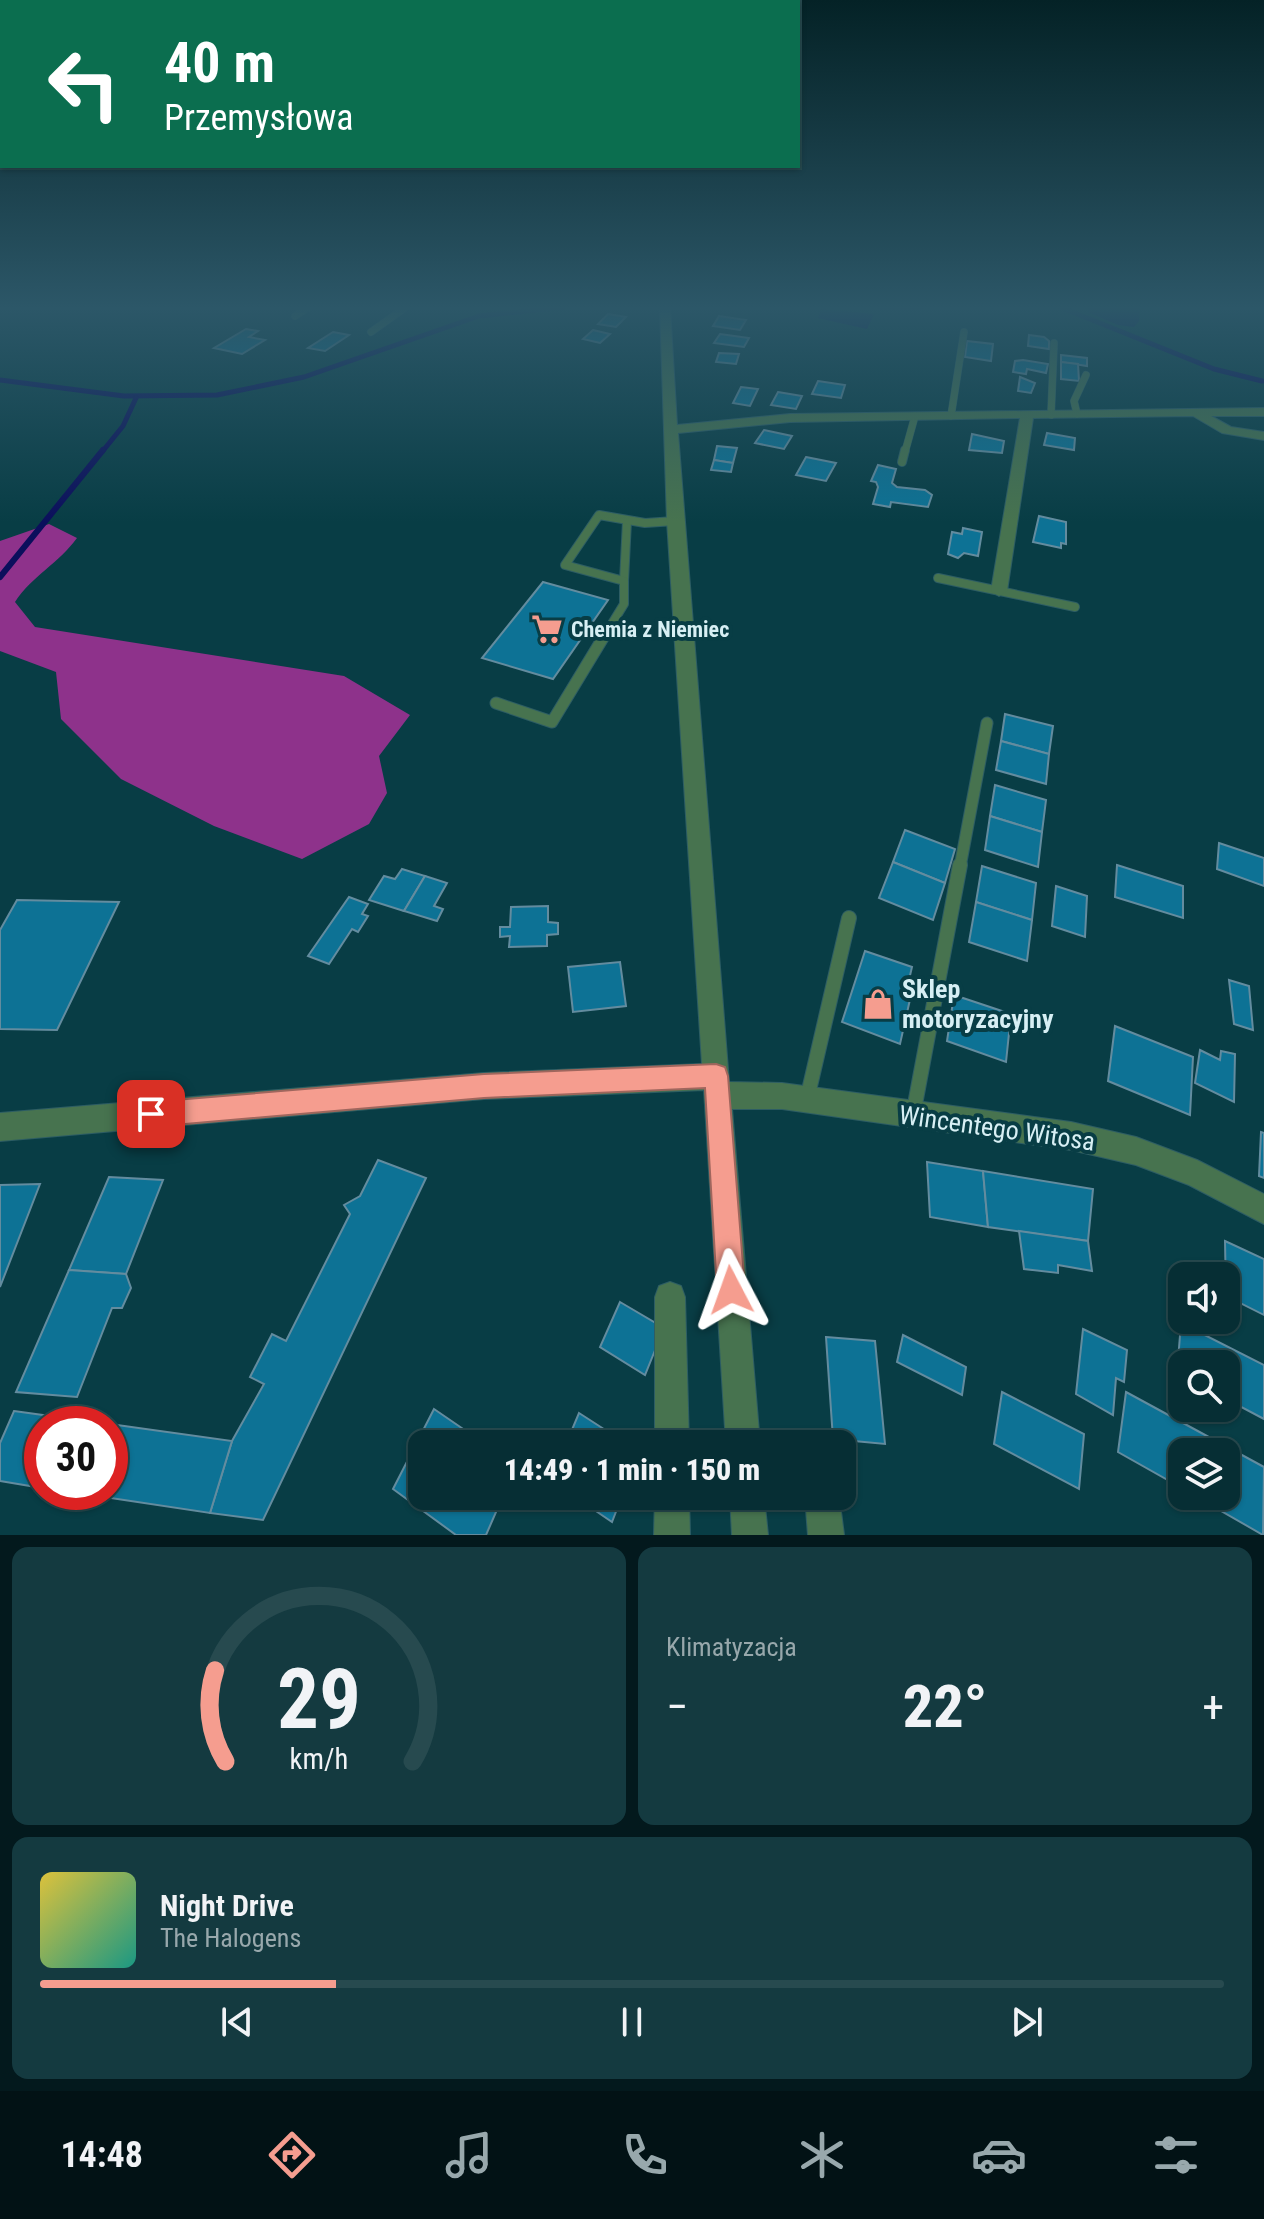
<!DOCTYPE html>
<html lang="pl">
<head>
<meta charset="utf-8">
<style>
  :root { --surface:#062e34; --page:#143a40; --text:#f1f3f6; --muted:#98a8ac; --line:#274a4f; --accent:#f59d8f }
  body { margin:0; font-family:"Roboto Condensed",sans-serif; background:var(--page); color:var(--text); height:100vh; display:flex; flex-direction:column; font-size:30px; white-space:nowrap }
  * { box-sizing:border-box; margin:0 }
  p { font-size:26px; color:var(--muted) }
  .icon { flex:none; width:44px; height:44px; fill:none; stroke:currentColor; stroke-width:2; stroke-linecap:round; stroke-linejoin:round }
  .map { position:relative; height:1535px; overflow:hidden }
  .drawer { display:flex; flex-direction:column; gap:12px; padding:12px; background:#03191d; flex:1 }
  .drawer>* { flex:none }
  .hud { position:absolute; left:0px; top:0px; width:800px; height:168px; box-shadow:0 2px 6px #0004,0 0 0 2px var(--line); background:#0b6e4f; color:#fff; overflow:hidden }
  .buttons { position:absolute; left:1168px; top:1262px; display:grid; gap:16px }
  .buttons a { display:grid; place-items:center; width:72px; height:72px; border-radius:16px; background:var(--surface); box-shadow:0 2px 6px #0004,0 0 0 2px var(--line); font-size:40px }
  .speed { position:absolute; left:24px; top:1406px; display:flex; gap:16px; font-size:40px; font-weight:700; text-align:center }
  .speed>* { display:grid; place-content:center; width:104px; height:104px; border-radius:50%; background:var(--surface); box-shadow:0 2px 6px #0004,0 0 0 2px var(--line); line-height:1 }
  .speed .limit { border:12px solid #d22; background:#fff; color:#111 }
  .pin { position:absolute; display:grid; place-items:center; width:68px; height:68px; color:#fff; margin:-34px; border-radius:16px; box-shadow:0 4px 12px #0006 }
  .me { position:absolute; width:88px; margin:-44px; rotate:356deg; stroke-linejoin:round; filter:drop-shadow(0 0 6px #0008) }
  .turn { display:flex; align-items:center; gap:28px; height:168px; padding:0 32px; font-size:36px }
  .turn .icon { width:104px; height:104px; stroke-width:2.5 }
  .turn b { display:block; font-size:56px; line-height:68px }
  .big { font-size:60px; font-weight:800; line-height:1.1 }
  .drawer .tile { flex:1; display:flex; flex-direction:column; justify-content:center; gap:12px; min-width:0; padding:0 28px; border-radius:16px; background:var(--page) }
  .drawer .dial { align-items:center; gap:0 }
  .dial svg { height:208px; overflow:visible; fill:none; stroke:var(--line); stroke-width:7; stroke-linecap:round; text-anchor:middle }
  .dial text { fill:var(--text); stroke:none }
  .song { display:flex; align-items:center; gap:24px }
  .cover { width:96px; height:96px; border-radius:12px; background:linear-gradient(135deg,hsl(50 70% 55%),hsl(170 70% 35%)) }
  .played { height:8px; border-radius:4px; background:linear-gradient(90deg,var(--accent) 25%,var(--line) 25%) }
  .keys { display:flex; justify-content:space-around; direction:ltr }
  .heat { display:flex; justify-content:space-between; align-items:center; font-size:44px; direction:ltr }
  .drawer .tiles { flex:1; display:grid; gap:12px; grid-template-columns:1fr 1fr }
  .tile:last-child { grid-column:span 2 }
  .trip { position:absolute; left:408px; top:1430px; width:448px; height:80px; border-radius:16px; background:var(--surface); box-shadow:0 2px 6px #0004,0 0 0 2px var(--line); font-weight:800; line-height:80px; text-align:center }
  .tabs { display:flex; height:128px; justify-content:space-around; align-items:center; background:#021215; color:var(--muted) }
  .tabs .icon { width:56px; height:56px }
  .tabs .current { color:var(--accent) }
  .tabs b { font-size:36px; color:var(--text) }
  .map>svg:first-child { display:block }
  .forest { fill:#8e328b }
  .water { fill:#0b0f5c }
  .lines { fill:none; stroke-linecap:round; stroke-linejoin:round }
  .stream-far1 { stroke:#0b0f5c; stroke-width:5 }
  .stream { stroke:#0b0f5c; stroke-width:6 }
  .building { fill:#0d7295; stroke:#638c9f; stroke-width:2 }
  .lane-far3-casing { stroke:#2d5d64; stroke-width:8 }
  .lane-far2-casing { stroke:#2d5d64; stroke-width:10 }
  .lane-far1-casing { stroke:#2d5d64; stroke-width:13 }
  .lane-casing { stroke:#2d5d64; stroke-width:16 }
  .street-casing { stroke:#2d5d64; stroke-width:2 }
  .lane-far3 { stroke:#47734f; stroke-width:7 }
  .lane-far2 { stroke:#47734f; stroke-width:8 }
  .lane-far1 { stroke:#47734f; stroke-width:11 }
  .lane { stroke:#47734f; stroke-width:14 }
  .street { fill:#47734f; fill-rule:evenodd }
  .route { fill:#f59d8f; stroke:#9f665d; stroke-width:2 }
  .labels { text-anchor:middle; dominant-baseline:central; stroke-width:8; stroke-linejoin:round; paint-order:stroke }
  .poi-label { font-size:22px; font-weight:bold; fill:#d7eff4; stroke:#083d45; text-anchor:start }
  .near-poi-label { font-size:26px; font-weight:bold; fill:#d7eff4; stroke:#083d45; text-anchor:start }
  .near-street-label { font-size:26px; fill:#d7eff4; stroke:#083d45 }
</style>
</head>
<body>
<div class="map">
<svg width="1264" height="1535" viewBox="0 0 1264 1535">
  <rect width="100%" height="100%" fill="#083d45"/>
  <path class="forest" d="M49,524L77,538C59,563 32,576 15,602L35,627L344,676L410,715L379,756L387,793L369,824L302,859L214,826L121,779L61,719L56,672L0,651V541Z"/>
  <g class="water">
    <path d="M1088,307H1140L1139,321L1134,327L1118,325L1088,312Z"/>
    <path d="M821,309L874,314L867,329L818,318Z"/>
  </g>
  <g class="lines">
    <g class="stream-far1">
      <path d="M879,307H921"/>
      <path d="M1060,307L1214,369L1262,381"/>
      <path d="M0,380L124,396L217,395L304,377L479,316L564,307"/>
      <path d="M102,452L123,426L136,398"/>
    </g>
    <path class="stream" d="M0,577L103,450"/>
  </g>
  <g class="building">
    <path d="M608,314L626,317L616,327L598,324Z"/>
    <path d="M719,316L746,320L740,330L713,326Z"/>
    <path d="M246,329L258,331L249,337L265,340L242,354L214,348Z"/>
    <path d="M593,330L610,334L600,343L583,339Z"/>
    <path d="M333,332L349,335L325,351L308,348Z"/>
    <path d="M720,334L749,338L744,347L714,343Z"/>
    <path d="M1029,335L1044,337L1049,341V349L1028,346Z"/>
    <path d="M967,341L993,344L991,361L965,357Z"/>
    <path d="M719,353L739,354L736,364L716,362Z"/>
    <path d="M1061,355L1087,358V366L1061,362Z"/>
    <path d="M1023,360L1048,364L1046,373L1027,369L1026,374L1013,372L1015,361Z"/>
    <path d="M1061,362L1078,364L1079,381L1061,379Z"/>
    <path d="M1020,377L1035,383L1031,393L1018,391Z"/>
    <path d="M818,381L845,385L841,398L812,394Z"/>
    <path d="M741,387L758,389L750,406L733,403Z"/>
    <path d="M778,392L802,396L796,409L771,405Z"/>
    <path d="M764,430L792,436L784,449L755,443Z"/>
    <path d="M1047,433L1075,438L1074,450L1044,445Z"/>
    <path d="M972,434L1004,441L1002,453L969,450Z"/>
    <path d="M717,446L737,448L733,463L714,460Z"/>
    <path d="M806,457L836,463L826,481L796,475Z"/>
    <path d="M714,460L733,463L731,472L711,470Z"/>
    <path d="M878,465L896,469L892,483L897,487L925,490L932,495L928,507L891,502L890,507L873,504L878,487L876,482L871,481Z"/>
    <path d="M1039,516L1066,522V544L1061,543V548L1033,542Z"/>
    <path d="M963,528L982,532L978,556L964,553L958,558L948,554L952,532L962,534Z"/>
    <path d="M543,582L608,600L553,679L482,658Z"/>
    <path d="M1005,714L1053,726L1049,754L1001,741Z"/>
    <path d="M1001,741L1049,754L1046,784L996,770Z"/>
    <path d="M995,785L1046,800L1042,832L990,816Z"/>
    <path d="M990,816L1042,832L1038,867L985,850Z"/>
    <path d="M905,830L955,849L945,883L893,862Z"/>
    <path d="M1219,843L1264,858V886L1217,869Z"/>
    <path d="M893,862L945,883L933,920L879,898Z"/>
    <path d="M1117,865L1183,886V918L1115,897Z"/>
    <path d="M982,866L1036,883L1032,920L976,902Z"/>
    <path d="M402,869L425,876L404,911L369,900L384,876L395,879Z"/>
    <path d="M425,876L447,883L434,906L443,909L437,921L404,911Z"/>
    <path d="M1056,886L1087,896L1085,937L1052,926Z"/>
    <path d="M349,897L368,904L362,914L368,916L358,932L352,929L329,964L308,956Z"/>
    <path d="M17,900L119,902L57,1030L0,1029V930Z"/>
    <path d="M976,902L1032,920L1027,961L969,942Z"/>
    <path d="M548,906V922L558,923V934L547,935V946L509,947L510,936L500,937V927H510L511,907Z"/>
    <path d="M865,951L912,967L908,984L913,986L900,1044L842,1022Z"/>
    <path d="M620,962L626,1006L573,1012L568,967Z"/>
    <path d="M1229,980L1249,986L1253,1030L1234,1024Z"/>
    <path d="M954,995L1011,1014L1006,1062L947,1041Z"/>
    <path d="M1115,1026L1193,1057L1190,1115L1108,1081Z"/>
    <path d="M1200,1050L1220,1060L1221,1051L1235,1054L1234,1102L1195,1083Z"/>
    <path d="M1261,1132L1264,1133V1178L1259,1176Z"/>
    <path d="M378,1160L426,1178L263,1520L210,1513L232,1441L264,1384L250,1377L272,1334L286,1341L350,1214L344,1205L360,1196Z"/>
    <path d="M927,1162L983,1171L988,1227L930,1217Z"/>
    <path d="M983,1171L1093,1189L1088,1241L988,1227Z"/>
    <path d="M109,1177L163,1180L126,1274L69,1270Z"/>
    <path d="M40,1184L0,1287V1185Z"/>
    <path d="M1019,1231L1088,1241L1092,1271L1058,1265V1273L1024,1269Z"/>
    <path d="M1225,1241L1264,1259V1315L1226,1296Z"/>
    <path d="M69,1270L126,1274L131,1288L122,1308H112L77,1397L16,1392Z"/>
    <path d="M620,1302L664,1328L645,1375L600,1347Z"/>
    <path d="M1181,1323L1264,1365V1419L1226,1399V1364H1182V1376L1177,1373Z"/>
    <path d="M1083,1329L1127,1350L1124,1382L1116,1378L1113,1415L1076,1394Z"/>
    <path d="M903,1335L966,1367L962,1395L897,1362Z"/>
    <path d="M826,1337L875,1341L885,1444L833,1439Z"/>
    <path d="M1002,1392L1084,1434L1079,1489L994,1444Z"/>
    <path d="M1126,1392L1264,1467L1263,1535L1195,1496H1226V1452H1182V1488L1118,1452Z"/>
    <path d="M434,1409L485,1444H422V1496H503L486,1535H456L393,1489Z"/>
    <path d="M14,1411L108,1424H42V1488L0,1481V1443Z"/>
    <path d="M579,1413L627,1444H566Z"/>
    <path d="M110,1424L232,1441L210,1513L71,1492H110Z"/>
    <path d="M574,1496H622L612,1522Z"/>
  </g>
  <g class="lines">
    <defs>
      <g id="lane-far3">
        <path d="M295,316L309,307"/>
        <path d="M371,332L406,307"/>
        <path d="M1077,414L1074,401L1086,375"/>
        <path d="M1051,415L1054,343"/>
        <path d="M951,416L964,332"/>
        <path d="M905,452L915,416"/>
      </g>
      <g id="lane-far2">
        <path d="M902,462L905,450"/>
        <path d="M938,578L1075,607"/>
        <path d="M624,581L627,521"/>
        <path d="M605,635L624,604V581L565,565L599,515L645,523L675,521"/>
      </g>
      <g id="lane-far1">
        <path d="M496,703L552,722L606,633"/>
        <path d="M960,867L987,723"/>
      </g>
      <g id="lane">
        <path d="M807,1099L849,918"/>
        <path d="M913,1115L960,865"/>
      </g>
      <g id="street">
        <path d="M660,307H670L677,425L790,414L1264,408V416H1211L1231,427L1264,432V440L1222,433L1193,416L1033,418L1007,591L999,596L991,591L1020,418L790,422L678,433L729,1082L782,1083L1071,1122L1136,1137L1197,1160L1264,1194V1224L1189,1185L1136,1165L1071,1150L782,1109H732L760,1444H726L704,1090L484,1099L0,1141V1113L484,1073L702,1064L667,521Z"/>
        <path d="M670,1282L681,1286L685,1297L689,1444H655V1297L659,1286Z"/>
        <path d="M655,1496H689L690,1535H654Z"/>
        <path d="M730,1496H764L768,1535H732Z"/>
        <path d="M805,1496H839L844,1535H808Z"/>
      </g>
    </defs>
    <use href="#lane-far3" class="lane-far3-casing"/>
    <use href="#lane-far2" class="lane-far2-casing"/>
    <use href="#lane-far1" class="lane-far1-casing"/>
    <use href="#lane" class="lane-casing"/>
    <use href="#street" class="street-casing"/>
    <use href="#lane-far3" class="lane-far3"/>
    <use href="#lane-far2" class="lane-far2"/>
    <use href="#lane-far1" class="lane-far1"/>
    <use href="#lane" class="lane"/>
    <use href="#street" class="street"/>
  </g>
  <linearGradient id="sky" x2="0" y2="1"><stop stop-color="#042226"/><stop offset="0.59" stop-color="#2c5768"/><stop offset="1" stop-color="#2c5768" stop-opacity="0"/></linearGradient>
  <rect width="1264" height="522" fill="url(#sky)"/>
  <path class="route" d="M716,1064L725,1067L728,1076L745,1290L741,1300L731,1304L721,1300L717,1290L705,1088L484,1098L151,1127L143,1123L139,1114L143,1106L151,1102L484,1074Z"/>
  <defs>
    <symbol id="supermarket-bare" viewBox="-9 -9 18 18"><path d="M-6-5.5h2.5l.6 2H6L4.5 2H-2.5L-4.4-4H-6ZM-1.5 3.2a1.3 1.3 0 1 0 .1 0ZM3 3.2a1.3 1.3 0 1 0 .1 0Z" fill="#f59d8f" stroke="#083d45" stroke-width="2.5" paint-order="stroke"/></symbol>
    <symbol id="shop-bare" viewBox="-9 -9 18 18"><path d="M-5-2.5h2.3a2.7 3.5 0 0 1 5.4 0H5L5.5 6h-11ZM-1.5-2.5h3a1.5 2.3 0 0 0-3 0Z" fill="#f59d8f" stroke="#083d45" stroke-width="2.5" paint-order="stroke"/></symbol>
  </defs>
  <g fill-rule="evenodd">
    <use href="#supermarket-bare" x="525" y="607" width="44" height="44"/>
    <use href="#shop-bare" x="856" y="982" width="44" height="44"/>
  </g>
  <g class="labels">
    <g class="poi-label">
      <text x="571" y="629">Chemia z Niemiec</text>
    </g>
    <g class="near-poi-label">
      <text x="902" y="989">Sklep<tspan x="902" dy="30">motoryzacyjny</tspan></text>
    </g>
    <g class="near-street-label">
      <text transform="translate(997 1128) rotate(8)">Wincentego Witosa</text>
    </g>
  </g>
</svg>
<div class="buttons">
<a><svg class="icon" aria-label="sound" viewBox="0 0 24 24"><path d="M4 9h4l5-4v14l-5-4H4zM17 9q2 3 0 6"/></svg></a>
<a><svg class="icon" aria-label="search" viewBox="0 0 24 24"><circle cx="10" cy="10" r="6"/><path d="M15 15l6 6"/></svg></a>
<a><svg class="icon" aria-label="layers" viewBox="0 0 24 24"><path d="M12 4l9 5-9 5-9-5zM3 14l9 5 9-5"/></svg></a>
</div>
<div class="speed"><div class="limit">30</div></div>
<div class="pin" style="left:151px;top:1114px;background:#d93025"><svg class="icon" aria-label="arrive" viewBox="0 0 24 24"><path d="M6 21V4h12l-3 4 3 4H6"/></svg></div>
<svg class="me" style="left:731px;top:1290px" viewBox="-20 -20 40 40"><path d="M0-17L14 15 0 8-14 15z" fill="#f59d8f" stroke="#fff" stroke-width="4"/></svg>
<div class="trip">14:49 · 1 min · 150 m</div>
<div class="hud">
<div class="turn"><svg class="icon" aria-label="left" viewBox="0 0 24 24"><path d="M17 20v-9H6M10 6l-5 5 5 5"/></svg><div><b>40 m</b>Przemysłowa</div></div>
</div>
</div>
<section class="drawer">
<div class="tiles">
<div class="tile dial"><svg viewBox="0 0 100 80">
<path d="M14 69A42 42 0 1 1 86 69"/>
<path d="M14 69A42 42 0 0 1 10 34" stroke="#f59d8f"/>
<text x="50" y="56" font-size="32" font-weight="700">29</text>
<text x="50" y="72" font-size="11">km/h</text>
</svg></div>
<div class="tile"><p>Klimatyzacja</p>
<div class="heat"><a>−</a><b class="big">22°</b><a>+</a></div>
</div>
<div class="tile">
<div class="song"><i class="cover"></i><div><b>Night Drive</b><p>The Halogens</p></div></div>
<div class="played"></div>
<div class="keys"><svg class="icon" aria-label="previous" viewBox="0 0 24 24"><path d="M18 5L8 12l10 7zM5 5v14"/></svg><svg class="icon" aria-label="pause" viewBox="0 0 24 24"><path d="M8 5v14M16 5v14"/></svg><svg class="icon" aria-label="next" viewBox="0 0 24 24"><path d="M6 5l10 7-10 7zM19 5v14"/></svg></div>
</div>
</div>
</section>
<nav class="tabs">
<b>14:48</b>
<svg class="icon current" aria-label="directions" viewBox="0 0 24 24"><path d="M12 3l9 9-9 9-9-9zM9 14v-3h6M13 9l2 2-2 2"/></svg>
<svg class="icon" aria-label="music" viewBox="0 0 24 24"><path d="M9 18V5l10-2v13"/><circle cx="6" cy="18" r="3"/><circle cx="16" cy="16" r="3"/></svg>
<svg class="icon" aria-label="phone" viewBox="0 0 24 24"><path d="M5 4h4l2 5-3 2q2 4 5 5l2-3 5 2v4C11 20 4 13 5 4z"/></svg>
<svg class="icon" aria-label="climate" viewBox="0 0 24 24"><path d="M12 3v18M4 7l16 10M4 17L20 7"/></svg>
<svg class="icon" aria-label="car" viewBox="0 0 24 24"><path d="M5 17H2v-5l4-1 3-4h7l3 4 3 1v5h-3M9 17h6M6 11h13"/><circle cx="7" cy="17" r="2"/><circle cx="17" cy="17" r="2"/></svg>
<svg class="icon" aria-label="filters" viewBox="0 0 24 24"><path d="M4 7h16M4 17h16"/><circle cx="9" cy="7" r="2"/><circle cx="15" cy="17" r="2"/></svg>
</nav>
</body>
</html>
